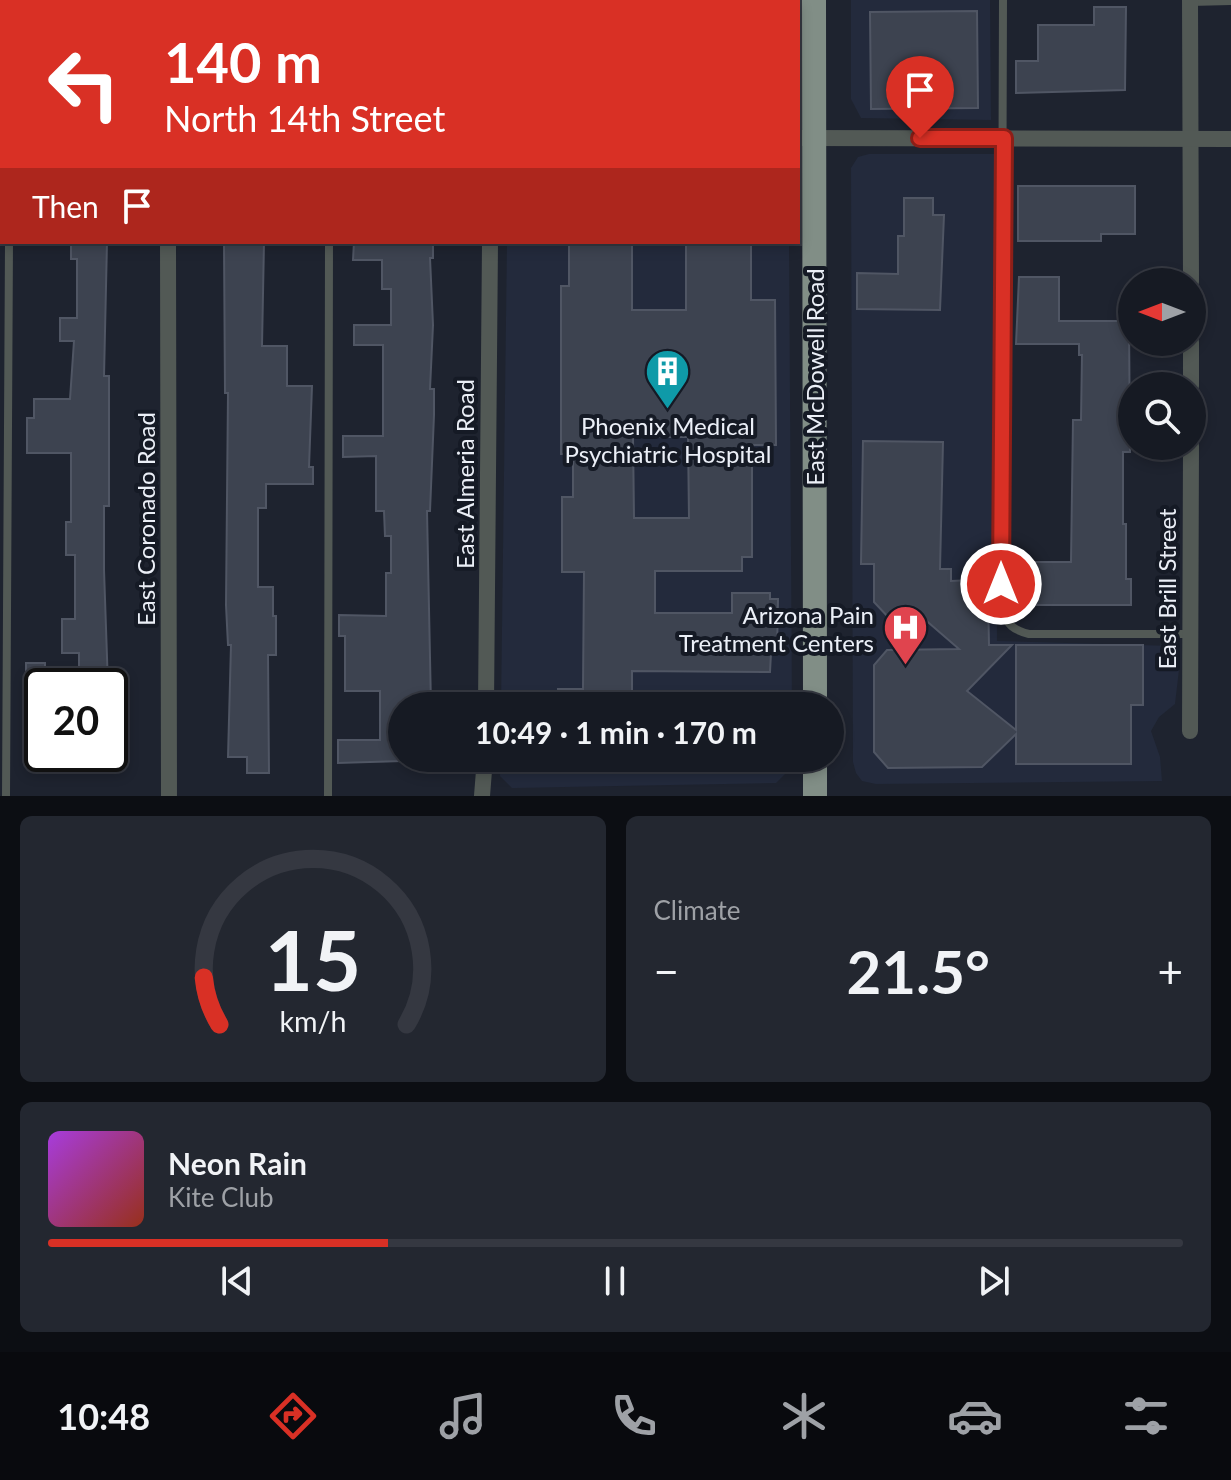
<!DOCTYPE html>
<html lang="en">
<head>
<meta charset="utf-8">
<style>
  :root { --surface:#161a23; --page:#232730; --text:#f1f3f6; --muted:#9ea1a6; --line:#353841; --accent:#d93025 }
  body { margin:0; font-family:Lato,sans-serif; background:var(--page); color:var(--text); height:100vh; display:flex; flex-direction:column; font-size:30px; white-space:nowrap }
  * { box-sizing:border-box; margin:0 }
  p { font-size:26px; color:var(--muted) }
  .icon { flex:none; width:44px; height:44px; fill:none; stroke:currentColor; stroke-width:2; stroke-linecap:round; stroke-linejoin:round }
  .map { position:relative; height:796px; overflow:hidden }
  .details { display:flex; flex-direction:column; gap:20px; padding:20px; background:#0c0e13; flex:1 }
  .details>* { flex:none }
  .guide { position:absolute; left:0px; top:0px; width:800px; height:244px; box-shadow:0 4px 12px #0003,0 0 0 2px var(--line); background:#d93025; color:#fff; overflow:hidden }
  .needle { width:52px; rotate:270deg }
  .tools { position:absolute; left:1118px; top:268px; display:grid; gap:16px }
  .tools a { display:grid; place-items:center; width:88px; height:88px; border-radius:50%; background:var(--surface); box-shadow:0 4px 12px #0003,0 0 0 2px var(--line); font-size:40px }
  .speed { position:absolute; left:24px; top:668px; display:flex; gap:16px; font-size:40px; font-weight:700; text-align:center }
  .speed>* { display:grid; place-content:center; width:104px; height:104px; border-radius:50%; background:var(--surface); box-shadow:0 4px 12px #0003,0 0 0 2px var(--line); line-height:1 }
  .speed .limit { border:4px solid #111; border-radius:12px; background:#fff; color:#111 }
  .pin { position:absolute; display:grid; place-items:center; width:68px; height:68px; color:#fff; margin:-82px -34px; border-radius:50% 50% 50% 0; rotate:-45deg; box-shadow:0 0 8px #0007 }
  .pin .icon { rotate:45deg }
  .me { position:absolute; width:88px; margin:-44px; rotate:0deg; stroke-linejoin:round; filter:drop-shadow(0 0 6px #0008) }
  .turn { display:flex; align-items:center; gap:28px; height:168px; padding:0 32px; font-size:36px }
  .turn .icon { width:104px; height:104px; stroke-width:2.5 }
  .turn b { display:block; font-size:56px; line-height:68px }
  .then { display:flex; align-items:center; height:76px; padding:0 32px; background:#0003; gap:16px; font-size:30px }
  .big { font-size:60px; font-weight:700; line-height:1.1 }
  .details .widget { flex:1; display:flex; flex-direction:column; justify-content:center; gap:12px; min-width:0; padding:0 28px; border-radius:12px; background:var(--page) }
  .details .dial { align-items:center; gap:0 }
  .dial svg { height:208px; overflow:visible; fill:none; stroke:var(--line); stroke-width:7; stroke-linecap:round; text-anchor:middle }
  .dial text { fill:var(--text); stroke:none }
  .song { display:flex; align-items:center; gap:24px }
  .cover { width:96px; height:96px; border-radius:12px; background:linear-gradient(135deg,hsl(280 70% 55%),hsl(10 70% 35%)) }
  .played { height:8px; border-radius:4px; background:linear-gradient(90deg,var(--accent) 30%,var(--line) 30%) }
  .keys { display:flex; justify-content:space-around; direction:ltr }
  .heat { display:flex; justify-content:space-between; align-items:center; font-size:44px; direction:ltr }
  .details .tiles { flex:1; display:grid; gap:20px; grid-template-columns:1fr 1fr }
  .widget:last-child { grid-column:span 2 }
  .trip { position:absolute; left:388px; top:692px; width:456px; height:80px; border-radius:40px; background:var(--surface); box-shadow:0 4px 12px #0003,0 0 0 2px var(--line); font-weight:700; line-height:80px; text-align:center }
  .menu { display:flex; height:128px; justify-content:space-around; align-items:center; background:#090a0e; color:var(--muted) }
  .menu .icon { width:56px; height:56px }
  .menu .on { color:var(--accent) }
  .menu b { font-size:36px; color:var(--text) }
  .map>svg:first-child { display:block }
  .built { fill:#232a3c }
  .building { fill:#3d4350; stroke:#505664; stroke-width:2; fill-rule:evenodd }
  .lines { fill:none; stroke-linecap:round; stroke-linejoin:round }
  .service { stroke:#525955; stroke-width:8 }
  .minor { stroke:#525955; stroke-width:16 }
  .primary { stroke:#818e86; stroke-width:24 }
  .route-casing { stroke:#8d1f18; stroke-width:20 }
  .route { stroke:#d93025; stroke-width:14 }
  .labels { text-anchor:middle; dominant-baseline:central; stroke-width:8; stroke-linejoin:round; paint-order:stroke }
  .street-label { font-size:24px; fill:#ebeff7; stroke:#151a25 }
  .poi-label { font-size:24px; fill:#ebeff7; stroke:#151a25 }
</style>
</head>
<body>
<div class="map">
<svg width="1231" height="796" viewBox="0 0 1231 796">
  <rect width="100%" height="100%" fill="#1e232f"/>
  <g class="built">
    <path d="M851,0H990L991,120L861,118L851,99Z"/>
    <path d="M869,154H996L997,641L1173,646L1180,661L1175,704L1159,717L1151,731L1160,757L1162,781L876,784L862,781L856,773L853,762L851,168L858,157Z"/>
    <path d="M507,242H789L792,706H501Z"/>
    <path d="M501,758H792V767L776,783L512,788L500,776Z"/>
  </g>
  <g class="building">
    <path d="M1094,7H1126L1125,90L1016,93V61H1038V25H1094Z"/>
    <path d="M977,11L978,108L871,109L870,12Z"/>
    <path d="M1018,186H1135V234H1101V241H1018Z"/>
    <path d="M904,198H933V215H944L940,310L857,309V273L898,274V236H904Z"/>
    <path d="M71,242H107L104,376H109V506H104V570L108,686H79V653H62V619H75V555H66V522H71V453H27V418H34V399H70L74,341H60V318H77V259H71Z"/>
    <path d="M224,242H264L262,346H287V386H312L309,467H313V484H266V508H258V587H273V616H276V655H268L269,773H247V757H228L231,645H228L226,605L228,393H225Z"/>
    <path d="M354,242H433V258H430L433,325L430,389H434V415L430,511H427L431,706H402V761L338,763V740H380V691H345V636H339V615L386,616V573H391V536H385L384,511H376V456L343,457V436H383V345H354V325H391V289H382V260H353Z"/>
    <path d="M569,242H632V310H686V242H751V300H775L776,445H752V557H742V571H655V613H732V593H770V599H778L777,653H771L770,672L632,671V706H559L558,689H583L584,572H562V497H573V454H561V286H569ZM633,437H688L689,518H634Z"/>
    <path d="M1019,277H1059V321H1129L1130,452H1123V524H1126V579H1131V605H1029V562H1071L1073,420H1081L1082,355H1079V344H1016Z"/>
    <path d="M863,441L943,442L940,569H951V581L972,580L988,595L989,645H1012L967,691L1016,730V645H1143V705H1131V764H1016V734L982,767L888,768L874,752V665L887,650L959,649L922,617L889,618L874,602V564H861Z"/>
    <rect x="26" y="663" width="19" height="23"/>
  </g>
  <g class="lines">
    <g class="service">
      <path d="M328,0V2"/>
      <path d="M1003,0L1001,610C1008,625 1013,630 1029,634H1190"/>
      <path d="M9,2V0"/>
      <path d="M1190,2L1231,1"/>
      <path d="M6,796L9,242"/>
      <path d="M328,796L329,242"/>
    </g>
    <g class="minor">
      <path d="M168,0V2"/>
      <path d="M490,0V2"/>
      <path d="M1190,0L1191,282"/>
      <path d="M0,137H2"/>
      <path d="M798,138L1231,139"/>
      <path d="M168,242L169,796"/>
      <path d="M1191,386V342"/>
      <path d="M486,706L490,242"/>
      <path d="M1190,731L1191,446"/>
      <path d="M482,796L485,758"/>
    </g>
    <g class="primary">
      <path d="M814,0L815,706"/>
      <path d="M815,758V796"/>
    </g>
  </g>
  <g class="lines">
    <defs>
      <path id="route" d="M920,138H1004L1001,584"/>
    </defs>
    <use href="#route" class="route-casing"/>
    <use href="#route" class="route"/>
  </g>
  <defs>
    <symbol id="building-pin" viewBox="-11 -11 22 30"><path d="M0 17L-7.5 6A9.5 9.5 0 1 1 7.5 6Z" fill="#0f9aa8" stroke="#151a25"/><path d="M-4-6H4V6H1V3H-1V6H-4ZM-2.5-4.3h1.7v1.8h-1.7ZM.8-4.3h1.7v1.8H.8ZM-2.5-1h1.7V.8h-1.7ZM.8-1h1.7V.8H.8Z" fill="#fff"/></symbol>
    <symbol id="hospital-pin" viewBox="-11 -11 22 30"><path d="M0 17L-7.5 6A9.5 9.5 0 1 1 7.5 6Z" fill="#e0444e" stroke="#151a25"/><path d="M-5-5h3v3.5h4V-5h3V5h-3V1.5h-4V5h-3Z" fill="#fff"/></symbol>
  </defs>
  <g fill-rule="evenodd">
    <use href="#building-pin" x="642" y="346" width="51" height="69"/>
    <use href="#hospital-pin" x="880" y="602" width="51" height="69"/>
  </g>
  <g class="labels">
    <g class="street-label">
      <text transform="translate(814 377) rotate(-90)">East McDowell Road</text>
      <text transform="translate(464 474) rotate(-90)">East Almeria Road</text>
      <text transform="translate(145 519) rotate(-90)">East Coronado Road</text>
      <text transform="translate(1166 589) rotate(-90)">East Brill Street</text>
    </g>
    <g class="poi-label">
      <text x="668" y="425">Phoenix Medical<tspan x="668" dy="28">Psychiatric Hospital</tspan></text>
      <text x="874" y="614" text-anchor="end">Arizona Pain<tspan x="874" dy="28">Treatment Centers</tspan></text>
    </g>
  </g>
</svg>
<div class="tools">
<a><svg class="needle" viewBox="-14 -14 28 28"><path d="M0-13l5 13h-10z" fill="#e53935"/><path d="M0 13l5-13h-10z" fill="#9ea1a6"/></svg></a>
<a><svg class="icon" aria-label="search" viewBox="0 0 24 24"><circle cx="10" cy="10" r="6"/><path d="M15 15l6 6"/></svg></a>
</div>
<div class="speed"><div class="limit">20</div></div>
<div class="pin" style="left:920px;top:138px;background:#d93025"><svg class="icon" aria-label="arrive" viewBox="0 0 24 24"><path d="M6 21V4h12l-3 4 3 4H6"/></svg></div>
<svg class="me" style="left:1001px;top:584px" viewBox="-20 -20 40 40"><circle r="17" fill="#d93025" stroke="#fff" stroke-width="3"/><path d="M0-11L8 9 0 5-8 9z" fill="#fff"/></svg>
<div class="trip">10:49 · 1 min · 170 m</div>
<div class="guide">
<div class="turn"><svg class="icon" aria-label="left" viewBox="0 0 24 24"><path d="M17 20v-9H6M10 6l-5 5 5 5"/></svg><div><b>140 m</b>North 14th Street</div></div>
<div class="then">Then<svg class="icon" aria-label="arrive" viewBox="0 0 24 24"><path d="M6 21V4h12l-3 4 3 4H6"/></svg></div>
</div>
</div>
<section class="details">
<div class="tiles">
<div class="widget dial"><svg viewBox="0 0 100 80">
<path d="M14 69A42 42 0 1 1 86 69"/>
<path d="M14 69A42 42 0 0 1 8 51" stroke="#d93025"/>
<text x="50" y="56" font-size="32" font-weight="700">15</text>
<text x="50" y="72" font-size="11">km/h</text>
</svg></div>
<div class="widget"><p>Climate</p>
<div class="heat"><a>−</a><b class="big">21.5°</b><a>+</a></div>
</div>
<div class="widget">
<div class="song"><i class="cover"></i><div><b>Neon Rain</b><p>Kite Club</p></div></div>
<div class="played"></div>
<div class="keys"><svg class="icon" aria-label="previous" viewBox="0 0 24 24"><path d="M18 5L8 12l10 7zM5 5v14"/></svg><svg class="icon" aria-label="pause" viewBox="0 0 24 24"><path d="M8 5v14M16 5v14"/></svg><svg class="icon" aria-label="next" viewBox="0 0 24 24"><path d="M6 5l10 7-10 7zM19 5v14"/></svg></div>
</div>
</div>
</section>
<nav class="menu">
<b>10:48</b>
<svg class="icon on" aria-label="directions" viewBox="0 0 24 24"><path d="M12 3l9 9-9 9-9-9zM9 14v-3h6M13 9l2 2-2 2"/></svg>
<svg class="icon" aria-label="music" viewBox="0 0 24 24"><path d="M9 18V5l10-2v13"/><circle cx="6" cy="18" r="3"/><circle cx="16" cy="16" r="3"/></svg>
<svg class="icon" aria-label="phone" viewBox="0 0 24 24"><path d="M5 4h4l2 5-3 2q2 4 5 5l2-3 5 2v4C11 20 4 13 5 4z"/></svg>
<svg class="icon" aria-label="climate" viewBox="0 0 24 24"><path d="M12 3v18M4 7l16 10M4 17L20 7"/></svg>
<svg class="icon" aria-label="car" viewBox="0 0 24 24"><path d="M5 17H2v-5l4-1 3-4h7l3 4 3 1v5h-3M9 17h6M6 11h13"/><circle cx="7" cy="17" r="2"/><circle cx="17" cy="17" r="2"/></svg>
<svg class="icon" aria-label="filters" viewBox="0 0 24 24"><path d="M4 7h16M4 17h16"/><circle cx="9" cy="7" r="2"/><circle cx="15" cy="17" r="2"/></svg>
</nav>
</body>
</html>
